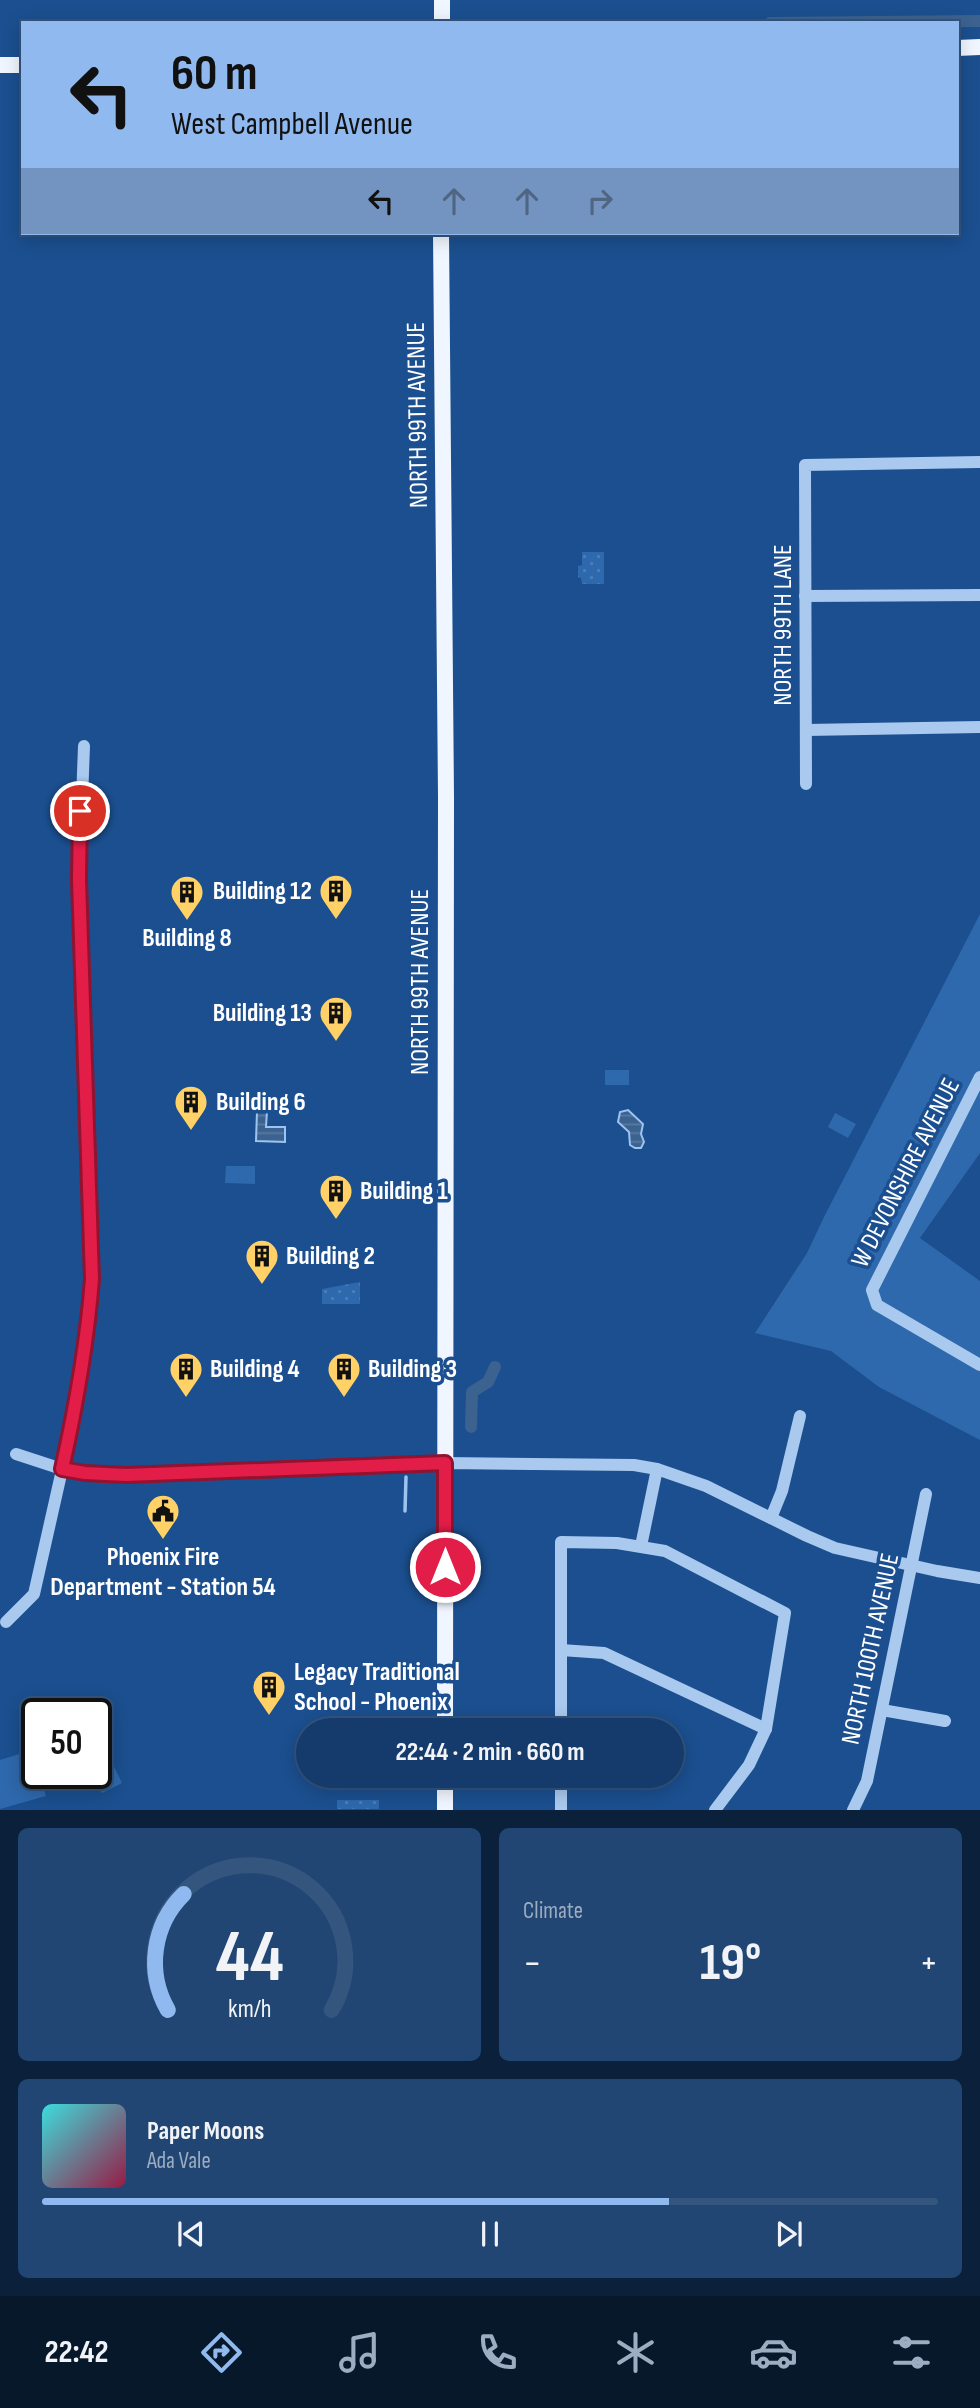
<!DOCTYPE html>
<html lang="en">
<head>
<meta charset="utf-8">
<style>
  :root { --surface:#143b6b; --page:#214673; --text:#f1f3f6; --muted:#9dadc1; --line:#33557e; --accent:#90b9f0 }
  body { margin:0; font-family:"Sofia Sans Condensed",sans-serif; background:var(--page); color:var(--text); height:100vh; display:flex; flex-direction:column; font-size:26px; white-space:nowrap }
  * { box-sizing:border-box; margin:0 }
  p { font-size:23px; color:var(--muted) }
  .icon { flex:none; width:38px; height:38px; fill:none; stroke:currentColor; stroke-width:2; stroke-linecap:round; stroke-linejoin:round }
  .map { position:relative; height:1810px; overflow:hidden }
  .details { display:flex; flex-direction:column; gap:18px; padding:18px; background:#0b203b; flex:1 }
  .details>* { flex:none }
  .guide { position:absolute; left:21px; top:21px; width:938px; height:214px; border-radius:0px; box-shadow:0 4px 18px #0003,0 0 0 2px var(--line); background:#90b9f0; color:#111; overflow:hidden }
  .speed { position:absolute; left:21px; top:1698px; display:flex; gap:14px; font-size:35px; font-weight:700; text-align:center }
  .speed>* { display:grid; place-content:center; width:91px; height:91px; border-radius:50%; background:var(--surface); box-shadow:0 4px 18px #0003,0 0 0 2px var(--line); line-height:1 }
  .speed .limit { border:4px solid #111; border-radius:10px; background:#fff; color:#111 }
  .pin { position:absolute; display:grid; place-items:center; width:60px; height:60px; color:#fff; margin:-30px; border:4px solid #fff; border-radius:50%; box-shadow:0 2px 7px #0007 }
  .me { position:absolute; width:77px; margin:-38px; rotate:0deg; stroke-linejoin:round; filter:drop-shadow(0 0 5px #0008) }
  .turn { display:flex; align-items:center; gap:24px; height:147px; padding:0 35px; font-size:32px }
  .turn .icon { width:91px; height:91px; stroke-width:2.5 }
  .turn b { display:block; font-size:49px; line-height:60px }
  .lanes { display:flex; align-items:center; height:66px; padding:0 35px; background:#0003; justify-content:center; gap:35px; direction:ltr }
  .lanes .off { opacity:.35 }
  .big { font-size:52px; font-weight:700; line-height:1.1 }
  .details .widget { flex:1; display:flex; flex-direction:column; justify-content:center; gap:10px; min-width:0; padding:0 24px; border-radius:10px; background:var(--page) }
  .details .dial { align-items:center; gap:0 }
  .dial svg { height:182px; overflow:visible; fill:none; stroke:var(--line); stroke-width:7; stroke-linecap:round; text-anchor:middle }
  .dial text { fill:var(--text); stroke:none }
  .song { display:flex; align-items:center; gap:21px }
  .cover { width:84px; height:84px; border-radius:10px; background:linear-gradient(135deg,hsl(180 70% 55%),hsl(340 70% 35%)) }
  .played { height:7px; border-radius:4px; background:linear-gradient(90deg,var(--accent) 70%,var(--line) 70%) }
  .keys { display:flex; justify-content:space-around; direction:ltr }
  .heat { display:flex; justify-content:space-between; align-items:center; font-size:38px; direction:ltr }
  .details .tiles { flex:1; display:grid; gap:18px; grid-template-columns:1fr 1fr }
  .widget:last-child { grid-column:span 2 }
  .trip { position:absolute; left:296px; top:1718px; width:388px; height:70px; border-radius:35px; background:var(--surface); box-shadow:0 4px 18px #0003,0 0 0 2px var(--line); font-weight:700; line-height:70px; text-align:center }
  .menu { display:flex; height:112px; justify-content:space-around; align-items:center; background:#08182b; color:var(--muted) }
  .menu .icon { width:49px; height:49px }
  .menu .on { color:var(--accent) }
  .menu b { font-size:32px; color:var(--text) }
  .map>svg:first-child { display:block }
  .grass { fill:#2e69ad }
  .park { fill:url(#park-dots) }
  .water { fill:url(#water-rules); stroke:#9cc4f0; stroke-width:2 }
  .lines { fill:none; stroke-linecap:round; stroke-linejoin:round }
  .stream { stroke:#9cc4f0; stroke-width:3.5 }
  .canal { stroke:#3c6290; stroke-width:12 }
  .minor { stroke:#a9c9ee; stroke-width:12 }
  .major { stroke:#f0f6ff; stroke-width:16 }
  .route-casing { stroke:#92132f; stroke-width:18 }
  .route { stroke:#e11d48; stroke-width:12 }
  .labels { text-anchor:middle; dominant-baseline:central; stroke-width:7; stroke-linejoin:round; paint-order:stroke }
  .street-label { font-size:26px; fill:#fff; stroke:#1b4f8f }
  .poi-label { font-size:26px; font-weight:bold; fill:#fff; stroke:#1b4f8f; text-anchor:start }
</style>
</head>
<body>
<div class="map">
<svg width="980" height="1810" viewBox="0 0 980 1810">
  <defs>
    <pattern id="park-dots" width="8" height="8" patternUnits="userSpaceOnUse" patternTransform="scale(1.75)"><rect width="8" height="8" fill="#2e69ad"/><path d="M2 2h.1M6 6h.1" fill="none" stroke="#4d80b9" stroke-width="1.8" stroke-linecap="round"/></pattern>
    <pattern id="water-rules" width="6" height="5" patternUnits="userSpaceOnUse" patternTransform="scale(1.75)"><rect width="6" height="5" fill="#3c6290"/><path d="M0 2.5h6" fill="none" stroke="#597aa1"/></pattern>
  </defs>
  <rect width="100%" height="100%" fill="#1b4f8f"/>
  <g class="grass">
    <path d="M980,914V1153L920,1238L980,1281V1440L879,1387L831,1351L755,1333L807,1253L824,1217Z"/>
    <rect x="605" y="1070" width="24" height="15"/>
    <path d="M835,1113L856,1124L848,1138L828,1127Z"/>
    <path d="M226,1166H255V1184L225,1183Z"/>
    <path d="M96,1729L122,1783L102,1793L91,1773H96Z"/>
    <path d="M32,1750L37,1773H39L46,1796L0,1809V1760Z"/>
  </g>
  <g class="park">
    <path d="M582,552H604V584H582L581,578L578,577V566L582,565Z"/>
    <path d="M360,1282V1304H322V1289Z"/>
    <rect x="337" y="1800" width="42" height="9"/>
  </g>
  <g class="water">
    <path d="M628,1110L643,1124L641,1134L644,1142L641,1148H635L630,1145L629,1132L618,1122L620,1112Z"/>
    <path d="M257,1111H267L266,1127H285V1142L256,1141Z"/>
  </g>
  <g class="lines">
    <path class="stream" d="M405,1511L406,1477"/>
    <g class="canal">
      <path d="M770,23L980,21"/>
      <path d="M471,1427L472,1392L488,1382L495,1367"/>
    </g>
    <g class="minor">
      <path d="M805,596L980,595"/>
      <path d="M806,730L980,727"/>
      <path d="M806,784L805,465L980,462"/>
      <path d="M980,1077L872,1290L877,1305L980,1365"/>
      <path d="M16,1454L68,1471L126,1475L445,1463L634,1465L657,1469L706,1486L807,1536L835,1548L937,1571L980,1578"/>
      <path d="M771,1518L782,1491L800,1416"/>
      <path d="M641,1546L657,1469"/>
      <path d="M6,1622L34,1594L78,1399L89,1327L92,1279L79,880L84,746"/>
      <path d="M561,1650L604,1653L766,1729"/>
      <path d="M882,1710L945,1721"/>
      <path d="M561,1731V1542L617,1543L665,1551L785,1613L766,1729L749,1765L715,1810"/>
      <path d="M561,1776V1810"/>
      <path d="M561,1778H584"/>
      <path d="M853,1810L867,1781L926,1494"/>
    </g>
    <g class="major">
      <path d="M442,23V0"/>
      <path d="M957,48L980,47"/>
      <path d="M0,65H23"/>
      <path d="M441,233L446,797L445,1731"/>
      <path d="M445,1776V1810"/>
    </g>
  </g>
  <g class="lines">
    <defs>
      <path id="route" d="M80,811L79,880L92,1279C87,1344 76,1406 62,1469L85,1473L126,1475L445,1463V1567"/>
    </defs>
    <use href="#route" class="route-casing"/>
    <use href="#route" class="route"/>
  </g>
  <defs>
    <symbol id="building-pin" viewBox="-11 -11 22 30"><path d="M0 17L-7.5 6A9.5 9.5 0 1 1 7.5 6Z" fill="#ffd166" stroke="#1b4f8f"/><path d="M-4-6H4V6H1V3H-1V6H-4ZM-2.5-4.3h1.7v1.8h-1.7ZM.8-4.3h1.7v1.8H.8ZM-2.5-1h1.7V.8h-1.7ZM.8-1h1.7V.8H.8Z" fill="#111"/></symbol>
    <symbol id="civic-pin" viewBox="-11 -11 22 30"><path d="M0 17L-7.5 6A9.5 9.5 0 1 1 7.5 6Z" fill="#ffd166" stroke="#1b4f8f"/><path d="M-.6-6.5H3V-4.5H.6V-3L4-1V1h2V6H-6V1h2V-1L-.6-3ZM-1.2 2.5V6h2.4V2.5Z" fill="#111"/></symbol>
  </defs>
  <g fill-rule="evenodd">
    <use href="#building-pin" x="317" y="872" width="38" height="52"/>
    <use href="#building-pin" x="168" y="873" width="38" height="52"/>
    <use href="#building-pin" x="317" y="994" width="38" height="52"/>
    <use href="#building-pin" x="172" y="1083" width="38" height="52"/>
    <use href="#building-pin" x="317" y="1172" width="38" height="52"/>
    <use href="#building-pin" x="243" y="1237" width="38" height="52"/>
    <use href="#building-pin" x="167" y="1350" width="38" height="52"/>
    <use href="#building-pin" x="325" y="1350" width="38" height="52"/>
    <use href="#civic-pin" x="144" y="1492" width="38" height="52"/>
    <use href="#building-pin" x="250" y="1668" width="38" height="52"/>
  </g>
  <g class="labels">
    <g class="street-label">
      <text transform="translate(418 415) rotate(-91)">NORTH 99TH AVENUE</text>
      <text transform="translate(783 625) rotate(-90)">NORTH 99TH LANE</text>
      <text transform="translate(420 982) rotate(-90)">NORTH 99TH AVENUE</text>
      <text transform="translate(906 1173) rotate(-63)">W DEVONSHIRE AVENUE</text>
      <text transform="translate(871 1649) rotate(-78)">NORTH 100TH AVENUE</text>
    </g>
    <g class="poi-label">
      <text x="312" y="891" text-anchor="end">Building 12</text>
      <text x="187" y="938" text-anchor="middle">Building 8</text>
      <text x="312" y="1013" text-anchor="end">Building 13</text>
      <text x="216" y="1102">Building 6</text>
      <text x="360" y="1191">Building 1</text>
      <text x="286" y="1256">Building 2</text>
      <text x="210" y="1369">Building 4</text>
      <text x="368" y="1369">Building 3</text>
      <text x="163" y="1557" text-anchor="middle">Phoenix Fire<tspan x="163" dy="30">Department - Station 54</tspan></text>
      <text x="294" y="1672">Legacy Traditional<tspan x="294" dy="30">School - Phoenix</tspan></text>
    </g>
  </g>
</svg>
<div class="speed"><div class="limit">50</div></div>
<div class="pin" style="left:80px;top:811px;background:#d93025"><svg class="icon" aria-label="arrive" viewBox="0 0 24 24"><path d="M6 21V4h12l-3 4 3 4H6"/></svg></div>
<svg class="me" style="left:445px;top:1567px" viewBox="-20 -20 40 40"><circle r="17" fill="#e11d48" stroke="#fff" stroke-width="3"/><path d="M0-11L8 9 0 5-8 9z" fill="#fff"/></svg>
<div class="trip">22:44 · 2 min · 660 m</div>
<div class="guide">
<div class="turn"><svg class="icon" aria-label="left" viewBox="0 0 24 24"><path d="M17 20v-9H6M10 6l-5 5 5 5"/></svg><div><b>60 m</b>West Campbell Avenue</div></div>
<div class="lanes"><svg class="icon" aria-label="left" viewBox="0 0 24 24"><path d="M17 20v-9H6M10 6l-5 5 5 5"/></svg><svg class="icon off" aria-label="ahead" viewBox="0 0 24 24"><path d="M12 20V5M6 11l6-6 6 6"/></svg><svg class="icon off" aria-label="ahead" viewBox="0 0 24 24"><path d="M12 20V5M6 11l6-6 6 6"/></svg><svg class="icon off" aria-label="right" viewBox="0 0 24 24"><path d="M7 20v-9h11M14 6l5 5-5 5"/></svg></div>
</div>
</div>
<section class="details">
<div class="tiles">
<div class="widget dial"><svg viewBox="0 0 100 80">
<path d="M14 69A42 42 0 1 1 86 69"/>
<path d="M14 69A42 42 0 0 1 21 18" stroke="#90b9f0"/>
<text x="50" y="56" font-size="32" font-weight="700">44</text>
<text x="50" y="72" font-size="11">km/h</text>
</svg></div>
<div class="widget"><p>Climate</p>
<div class="heat"><a>−</a><b class="big">19°</b><a>+</a></div>
</div>
<div class="widget">
<div class="song"><i class="cover"></i><div><b>Paper Moons</b><p>Ada Vale</p></div></div>
<div class="played"></div>
<div class="keys"><svg class="icon" aria-label="previous" viewBox="0 0 24 24"><path d="M18 5L8 12l10 7zM5 5v14"/></svg><svg class="icon" aria-label="pause" viewBox="0 0 24 24"><path d="M8 5v14M16 5v14"/></svg><svg class="icon" aria-label="next" viewBox="0 0 24 24"><path d="M6 5l10 7-10 7zM19 5v14"/></svg></div>
</div>
</div>
</section>
<nav class="menu">
<b>22:42</b>
<svg class="icon on" aria-label="directions" viewBox="0 0 24 24"><path d="M12 3l9 9-9 9-9-9zM9 14v-3h6M13 9l2 2-2 2"/></svg>
<svg class="icon" aria-label="music" viewBox="0 0 24 24"><path d="M9 18V5l10-2v13"/><circle cx="6" cy="18" r="3"/><circle cx="16" cy="16" r="3"/></svg>
<svg class="icon" aria-label="phone" viewBox="0 0 24 24"><path d="M5 4h4l2 5-3 2q2 4 5 5l2-3 5 2v4C11 20 4 13 5 4z"/></svg>
<svg class="icon" aria-label="climate" viewBox="0 0 24 24"><path d="M12 3v18M4 7l16 10M4 17L20 7"/></svg>
<svg class="icon" aria-label="car" viewBox="0 0 24 24"><path d="M5 17H2v-5l4-1 3-4h7l3 4 3 1v5h-3M9 17h6M6 11h13"/><circle cx="7" cy="17" r="2"/><circle cx="17" cy="17" r="2"/></svg>
<svg class="icon" aria-label="filters" viewBox="0 0 24 24"><path d="M4 7h16M4 17h16"/><circle cx="9" cy="7" r="2"/><circle cx="15" cy="17" r="2"/></svg>
</nav>
</body>
</html>
